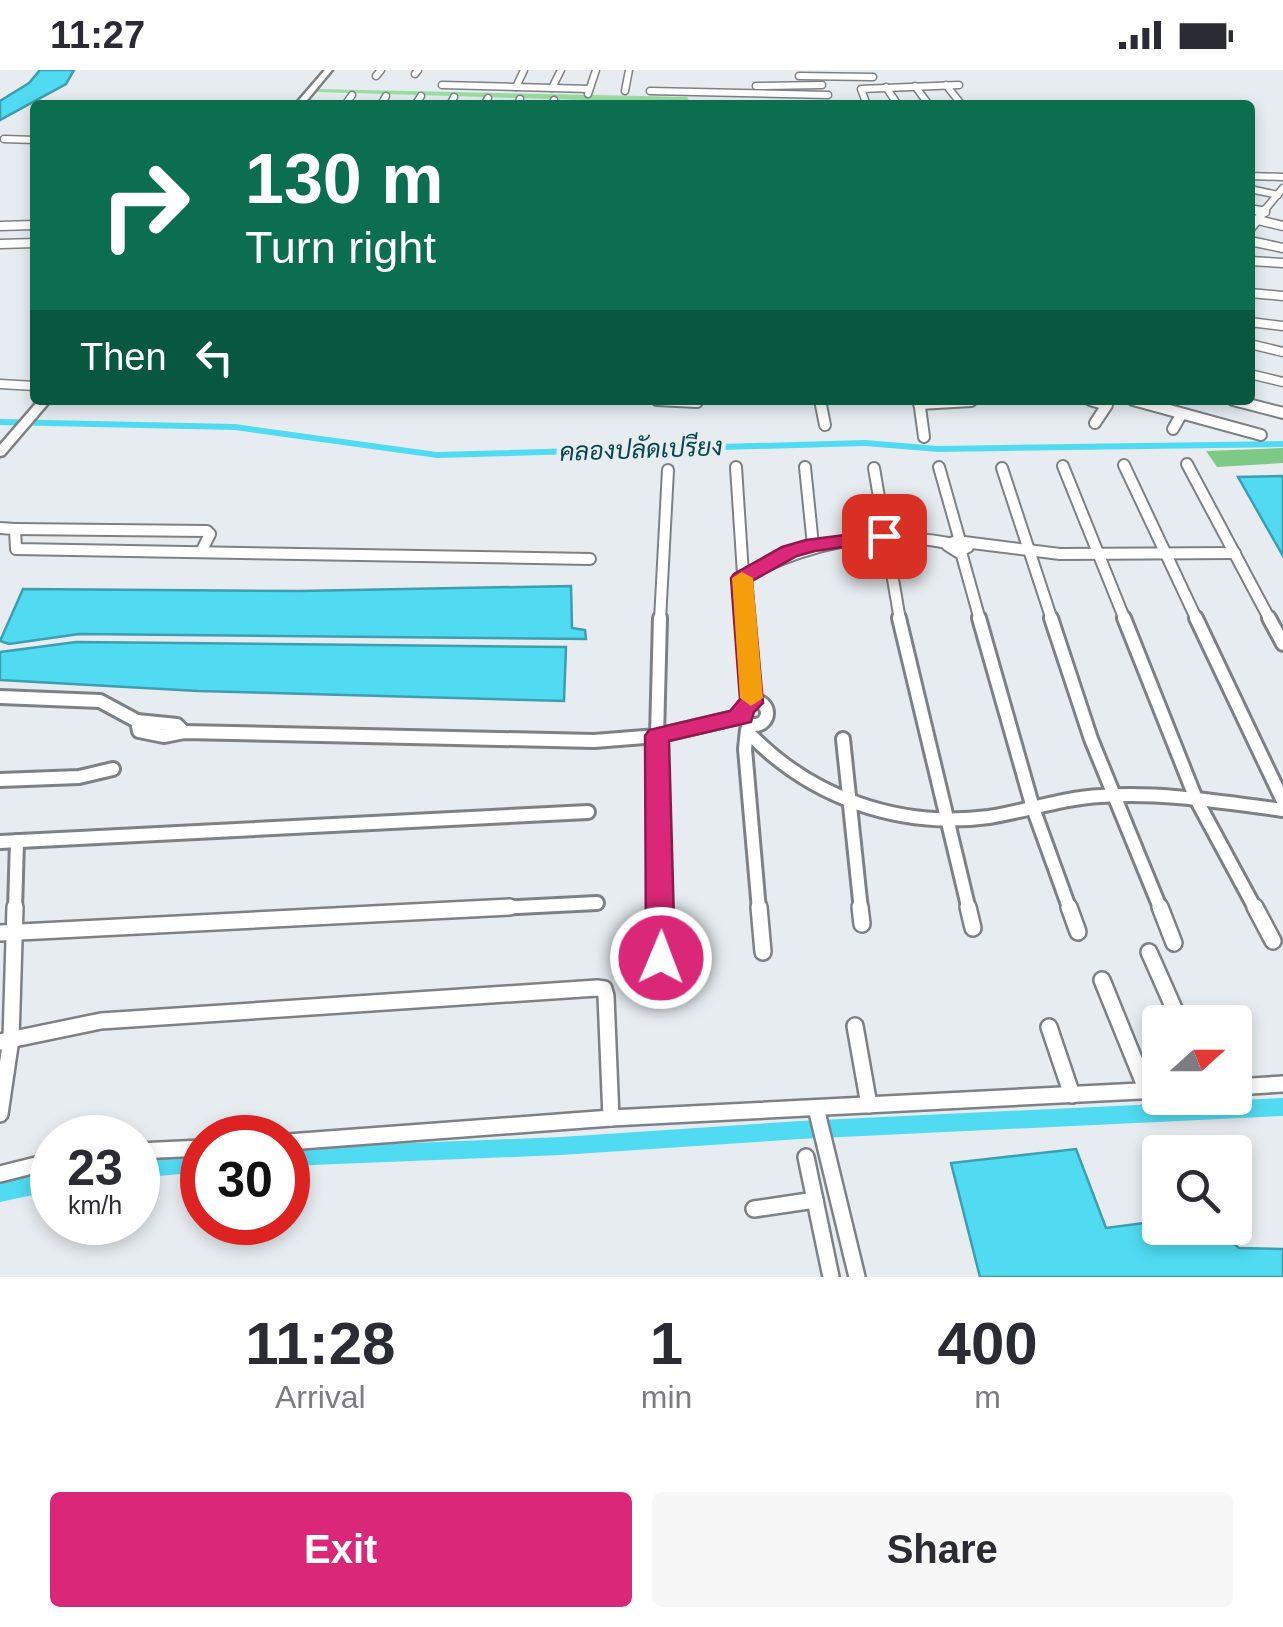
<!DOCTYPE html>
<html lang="en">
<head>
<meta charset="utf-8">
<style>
	:root { --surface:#fff; --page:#f7f7f7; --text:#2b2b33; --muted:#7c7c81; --accent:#db2777 }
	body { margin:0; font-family:Helvetica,Sarabun,sans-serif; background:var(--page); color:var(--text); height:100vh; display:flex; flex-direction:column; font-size:38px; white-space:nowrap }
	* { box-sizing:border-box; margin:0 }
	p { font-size:32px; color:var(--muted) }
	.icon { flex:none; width:55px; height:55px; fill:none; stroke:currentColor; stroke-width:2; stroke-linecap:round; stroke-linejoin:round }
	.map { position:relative; height:1207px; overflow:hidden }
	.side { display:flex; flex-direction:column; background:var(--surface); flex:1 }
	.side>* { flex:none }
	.hud { position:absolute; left:30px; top:30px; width:1225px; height:305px; border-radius:10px; box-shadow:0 5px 15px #0003; background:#0b6e4f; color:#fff; overflow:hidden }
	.needle { width:65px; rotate:69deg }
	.tools { position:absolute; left:1142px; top:935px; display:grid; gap:20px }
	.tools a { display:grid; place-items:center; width:110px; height:110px; border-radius:10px; background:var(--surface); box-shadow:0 5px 15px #0003; font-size:50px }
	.speed { position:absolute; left:30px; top:1045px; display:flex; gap:20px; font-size:50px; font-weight:700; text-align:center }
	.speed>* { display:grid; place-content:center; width:130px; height:130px; border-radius:50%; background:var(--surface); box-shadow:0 5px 15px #0003; line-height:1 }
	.speed small { font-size:25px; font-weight:400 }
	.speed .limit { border:15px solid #d22; background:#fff; color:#111 }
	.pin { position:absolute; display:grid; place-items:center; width:85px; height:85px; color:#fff; margin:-42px; border-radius:20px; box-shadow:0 5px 15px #0006 }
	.me { position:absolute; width:110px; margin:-55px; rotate:1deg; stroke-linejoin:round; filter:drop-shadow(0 0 8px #0008) }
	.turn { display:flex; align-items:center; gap:35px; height:210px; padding:0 50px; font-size:45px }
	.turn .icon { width:130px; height:130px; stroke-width:2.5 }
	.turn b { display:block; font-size:70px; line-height:85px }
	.then { display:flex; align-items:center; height:95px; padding:0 50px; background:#0003; gap:20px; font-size:38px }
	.eta { display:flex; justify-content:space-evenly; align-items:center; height:170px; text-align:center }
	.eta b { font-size:60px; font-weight:700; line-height:70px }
	.primary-button { display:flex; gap:20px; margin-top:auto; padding:20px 50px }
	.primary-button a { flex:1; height:115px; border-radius:10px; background:var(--accent); color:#fff; font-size:40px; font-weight:700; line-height:115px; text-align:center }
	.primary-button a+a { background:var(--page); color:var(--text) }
	.status { display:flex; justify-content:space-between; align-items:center; height:70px; padding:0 50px; background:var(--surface); direction:ltr }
	.status svg { height:28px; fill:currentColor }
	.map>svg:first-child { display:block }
	.green { fill:#9adea0 }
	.forest { fill:#7ec986 }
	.water { fill:#50dbf2; stroke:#3c9eaf; stroke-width:2.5 }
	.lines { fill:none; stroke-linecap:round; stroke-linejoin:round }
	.canal { fill:#50dbf2; fill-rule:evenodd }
	.minor-far4-casing { stroke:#7d8185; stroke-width:9 }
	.minor-far3-casing { stroke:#7d8185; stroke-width:11 }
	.minor-far2-casing { stroke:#7d8185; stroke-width:14 }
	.minor-far1-casing { stroke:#7d8185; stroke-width:18 }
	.minor-casing { stroke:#7d8185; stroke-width:20 }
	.secondary-casing { stroke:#7d8185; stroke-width:5 }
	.minor-far4 { stroke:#fff; stroke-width:6 }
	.minor-far3 { stroke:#fff; stroke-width:8 }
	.minor-far2 { stroke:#fff; stroke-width:10 }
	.minor-far1 { stroke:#fff; stroke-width:12 }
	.minor { stroke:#fff; stroke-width:15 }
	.secondary { fill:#fff; fill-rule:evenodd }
	.route { fill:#db2777; stroke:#8e194d; stroke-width:2.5 }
	.slow { fill:#f59e0b }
	.labels { text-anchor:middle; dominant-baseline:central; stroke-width:9; stroke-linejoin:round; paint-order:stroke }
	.far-water-label { font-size:25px; font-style:italic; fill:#05464f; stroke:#e7ecf0 }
</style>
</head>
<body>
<div class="status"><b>11:27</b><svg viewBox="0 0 49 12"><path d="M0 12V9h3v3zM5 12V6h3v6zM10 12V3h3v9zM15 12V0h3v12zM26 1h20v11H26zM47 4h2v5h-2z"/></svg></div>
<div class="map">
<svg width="1283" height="1207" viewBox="0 0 1283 1207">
	<rect width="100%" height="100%" fill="#e7ecf0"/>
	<!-- green -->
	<polygon class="green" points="317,19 687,27 691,33 316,22"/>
	<!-- forest -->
	<polygon class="forest" points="1283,378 1283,393 1217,397 1206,381"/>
	<!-- water -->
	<g class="water">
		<polygon points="40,0 74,0 66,14 0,50 0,31 29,13"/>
		<polygon points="1283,406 1283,486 1238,407"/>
		<polygon points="571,516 572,558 585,560 586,569 79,564 9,574 0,571 23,519 299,521"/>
		<polygon points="76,572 566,577 564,631 198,621 0,610 0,582"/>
		<polygon points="1076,1079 1106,1158 1160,1151 1160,1158 1214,1158 1239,1178 1283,1179 1283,1207 980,1207 951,1093"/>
	</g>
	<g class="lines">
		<!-- canal -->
		<g class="canal">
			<polygon points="0,349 235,354 437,382 865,370 938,376 1283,371 1283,377 938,382 865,376 437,388 235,360 0,355"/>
			<polygon points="1283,1028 1283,1046 800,1069 561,1085 288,1096 288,1078 561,1067 800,1051"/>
			<polygon points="202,1084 202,1102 138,1108 138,1090"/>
			<polygon points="52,1102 52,1121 0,1132 0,1112"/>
		</g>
		<defs>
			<g id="minor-far4">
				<polyline points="415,4 418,0"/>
				<polyline points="376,6 381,0"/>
				<polyline points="799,6 873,7"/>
				<polyline points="442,15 589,19"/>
				<polyline points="946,15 962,35"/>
				<polyline points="756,16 822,15"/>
				<polyline points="915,16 929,35"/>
				<polyline points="516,17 524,0"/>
				<polyline points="886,17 898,35"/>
				<polyline points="552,18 561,0"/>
				<polyline points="625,21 629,0"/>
				<polyline points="650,21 828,25"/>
				<polyline points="588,24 596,0"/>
				<polyline points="300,34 317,35"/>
				<polyline points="345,35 352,25"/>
				<polyline points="381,35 386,26"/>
				<polyline points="415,35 421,26"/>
				<polyline points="450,35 454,27"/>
				<polyline points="484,35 488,28"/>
				<polyline points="518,35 520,29"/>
				<polyline points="552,35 554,30"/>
				<polyline points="867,35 861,19 959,15"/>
				<polyline points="4,69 35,70"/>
				<polyline points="1250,106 1283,107"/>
				<polyline points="1250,119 1278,125"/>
				<polyline points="1250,139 1265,142"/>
				<polyline points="1263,142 1283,118"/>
			</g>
			<g id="minor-far3">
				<polyline points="1255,140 1265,142"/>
				<polyline points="1258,150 1283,156"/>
				<polyline points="0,156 35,155"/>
				<polyline points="1250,159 1265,140"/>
				<polyline points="1250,171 1283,178"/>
				<polyline points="0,174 35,173"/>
				<polyline points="1250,191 1283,193"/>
				<polyline points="1250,223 1283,226"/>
				<polyline points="1250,252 1283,256"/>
				<polyline points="1250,274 1283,282"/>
				<polyline points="1250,304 1283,312"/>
				<polyline points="0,314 35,316"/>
			</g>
			<g id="minor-far2">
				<polyline points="657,330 697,332"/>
				<polyline points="820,330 825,355"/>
				<polyline points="919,330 924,367"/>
				<polyline points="1090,330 1107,335 1095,353"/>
				<polyline points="1133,330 1261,365"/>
				<polyline points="1233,330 1283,343"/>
				<polyline points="919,334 971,331"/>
				<polyline points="1173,359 1181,345"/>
				<polyline points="1187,394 1270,550"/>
				<polyline points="1124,395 1197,550"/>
				<polyline points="1063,396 1125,550"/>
				<polyline points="736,397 746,550"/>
				<polyline points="805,397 813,475"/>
				<polyline points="939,397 960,471"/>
				<polyline points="874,398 900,550"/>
				<polyline points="1002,398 1052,550"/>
				<polyline points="0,458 15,459 16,479 590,489"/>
				<polyline points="15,459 207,461 210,464 202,480"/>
				<polyline points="968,477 958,482 947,475 956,471 1060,484 1235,483"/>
				<polyline points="961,482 980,550"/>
				<path d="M 741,508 C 809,472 872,459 948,473"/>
				<polyline points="660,550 668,400"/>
			</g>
			<g id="minor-far1">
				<polyline points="746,548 752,633"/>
				<polyline points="899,548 969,840"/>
				<polyline points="979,548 1033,738 1070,840"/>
				<polyline points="1051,548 1091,669 1161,840"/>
				<polyline points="1124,548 1196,729 1256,840"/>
				<polyline points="1196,548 1283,731"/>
				<polyline points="1269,548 1283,574"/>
				<polyline points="0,627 100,631 137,651 139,661 164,666 184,662 594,671 657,666 742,646"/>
				<circle cx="755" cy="643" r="12"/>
				<polyline points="137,651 177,655 184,662"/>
				<polyline points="747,660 745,679 759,840"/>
				<path d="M 747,661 C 809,727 898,759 989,747 C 1027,741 1062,728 1101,726 C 1163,722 1222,732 1283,740"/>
				<polyline points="843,669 861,840"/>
				<polyline points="0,710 79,707 113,699"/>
				<polyline points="0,772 588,742"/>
				<polyline points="15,840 17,771"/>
				<polyline points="460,840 597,833"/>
				<polyline points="660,840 657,666 660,548"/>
			</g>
			<g id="minor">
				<polyline points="660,837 661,888"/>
				<polyline points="759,837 763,882"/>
				<polyline points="860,837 862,854"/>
				<polyline points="968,837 973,858"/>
				<polyline points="1069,837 1078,862"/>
				<polyline points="1160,837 1174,873"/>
				<polyline points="1255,837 1273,871"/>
				<polyline points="0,863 510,837"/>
				<polyline points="1149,882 1180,952"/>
				<polyline points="1102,910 1147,1021"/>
				<polyline points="855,956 869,1035"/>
				<polyline points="1049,957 1072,1025"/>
				<polyline points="0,972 101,951 597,918 604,919 606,926 611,1048"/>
				<polyline points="1235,1017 1283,1014"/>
				<polyline points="816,1038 857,1207"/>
				<polyline points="0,1044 11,969 15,837"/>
				<polyline points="288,1072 611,1048 1160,1020"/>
				<polyline points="138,1081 202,1078"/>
				<polyline points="806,1087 831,1207"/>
				<polyline points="0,1104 52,1091"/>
				<polyline points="754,1139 815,1130"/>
			</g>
			<g id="secondary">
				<polygon points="325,0 332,0 303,35 295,35"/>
				<polygon points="39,330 51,330 4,385 0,386 0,375"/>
			</g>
		</defs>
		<!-- minor-far4 casing -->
		<use href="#minor-far4" class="minor-far4-casing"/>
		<!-- minor-far3 casing -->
		<use href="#minor-far3" class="minor-far3-casing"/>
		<!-- minor-far2 casing -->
		<use href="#minor-far2" class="minor-far2-casing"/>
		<!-- minor-far1 casing -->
		<use href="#minor-far1" class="minor-far1-casing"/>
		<!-- minor casing -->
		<use href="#minor" class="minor-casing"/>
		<!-- secondary casing -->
		<use href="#secondary" class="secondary-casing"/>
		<!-- minor-far4 -->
		<use href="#minor-far4" class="minor-far4"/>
		<!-- minor-far3 -->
		<use href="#minor-far3" class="minor-far3"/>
		<!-- minor-far2 -->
		<use href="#minor-far2" class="minor-far2"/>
		<!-- minor-far1 -->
		<use href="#minor-far1" class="minor-far1"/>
		<!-- minor -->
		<use href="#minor" class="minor"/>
		<!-- secondary -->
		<use href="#secondary" class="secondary"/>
	</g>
	<!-- route -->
	<polygon class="route" points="884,460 892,462 892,470 815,481 797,486 752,511 763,633 754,642 751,652 669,671 675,888 671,897 661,900 651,897 646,888 645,666 649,660 730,641 740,629 731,508 734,504 782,477 806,470"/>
	<!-- slow -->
	<polygon class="slow" points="742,502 753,508 763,628 751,636 740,628 732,508"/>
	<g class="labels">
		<!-- far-water labels -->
		<g class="far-water-label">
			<text transform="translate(641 379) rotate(-2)">คลองปลัดเปรียง</text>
		</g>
	</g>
</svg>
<div class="tools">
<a><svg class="needle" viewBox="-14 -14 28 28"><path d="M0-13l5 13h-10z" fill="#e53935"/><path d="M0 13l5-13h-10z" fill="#7c7c81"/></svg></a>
<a><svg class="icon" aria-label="search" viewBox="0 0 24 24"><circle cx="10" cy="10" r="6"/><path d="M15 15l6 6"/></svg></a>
</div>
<div class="speed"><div>23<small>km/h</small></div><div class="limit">30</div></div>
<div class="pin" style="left:884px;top:466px;background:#d93025"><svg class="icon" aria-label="arrive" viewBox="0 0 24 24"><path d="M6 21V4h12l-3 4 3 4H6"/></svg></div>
<svg class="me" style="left:661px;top:888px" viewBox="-20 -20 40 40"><circle r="17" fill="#db2777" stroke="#fff" stroke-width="3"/><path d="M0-11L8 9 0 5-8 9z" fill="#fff"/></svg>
<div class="hud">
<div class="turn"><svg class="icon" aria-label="right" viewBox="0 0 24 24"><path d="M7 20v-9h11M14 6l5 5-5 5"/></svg><div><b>130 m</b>Turn right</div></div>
<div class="then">Then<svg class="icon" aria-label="left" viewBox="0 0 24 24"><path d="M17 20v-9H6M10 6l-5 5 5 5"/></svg></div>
</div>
</div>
<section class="side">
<div class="eta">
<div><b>11:28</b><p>Arrival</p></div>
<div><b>1</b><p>min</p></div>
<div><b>400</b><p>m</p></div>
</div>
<div class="primary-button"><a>Exit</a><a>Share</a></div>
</section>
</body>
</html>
